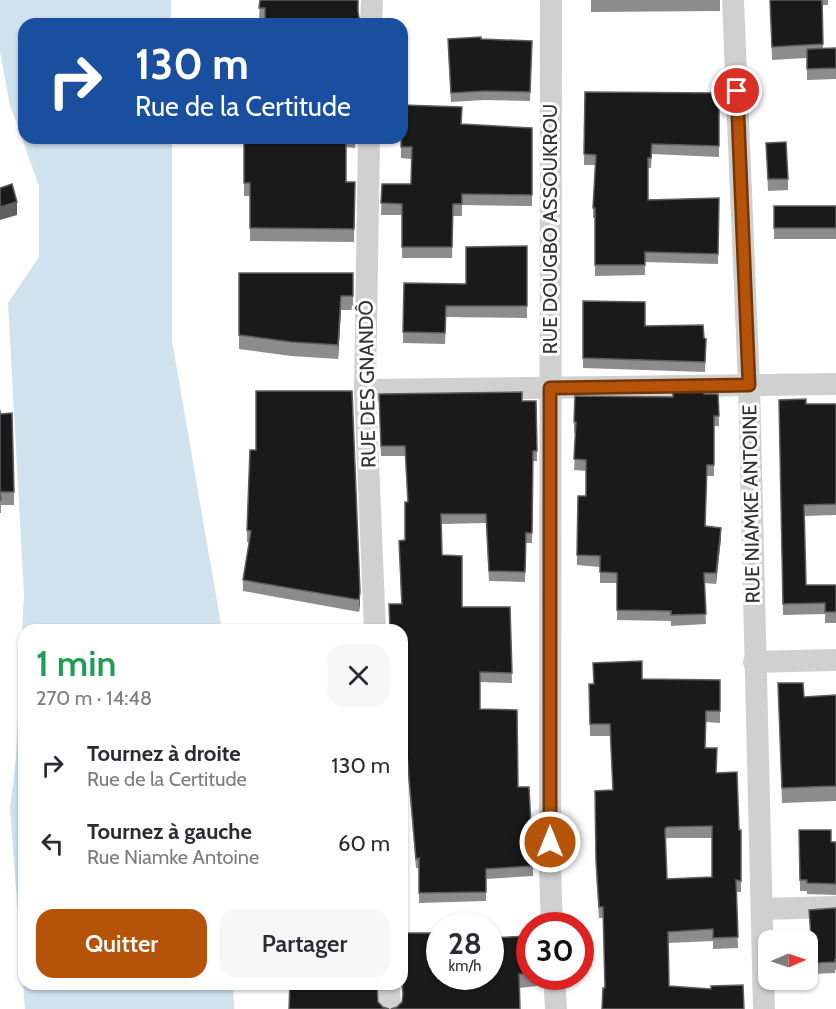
<!DOCTYPE html>
<html lang="fr">
<head>
<meta charset="utf-8">
<style>
	:root { --surface:#fff; --page:#f7f7f7; --text:#2b2b33; --muted:#7c7c81; --accent:#b45309 }
	body { margin:0; font-family:Cabin,sans-serif; background:var(--page); color:var(--text); height:100vh; display:flex; flex-direction:column; font-size:22px; white-space:nowrap }
	* { box-sizing:border-box; margin:0 }
	p { font-size:20px; color:var(--muted) }
	.icon { flex:none; width:33px; height:33px; fill:none; stroke:currentColor; stroke-width:2; stroke-linecap:round; stroke-linejoin:round }
	.map { position:relative; flex:1; overflow:hidden }
	.details { position:absolute; left:18px; top:624px; width:390px; height:366px; display:flex; flex-direction:column; background:var(--surface); border-radius:18px; box-shadow:0 2px 4px #0004 }
	.details>* { flex:none }
	.banner { position:absolute; left:18px; top:18px; width:390px; height:126px; border-radius:18px; box-shadow:0 2px 4px #0004; background:#1a4fa0; color:#fff; overflow:hidden }
	.needle { width:39px; rotate:88deg }
	.fabs { position:absolute; left:758px; top:930px; display:grid; gap:12px }
	.fabs a { display:grid; place-items:center; width:60px; height:60px; border-radius:12px; background:var(--surface); box-shadow:0 2px 4px #0004; font-size:30px }
	.speed { position:absolute; left:426px; top:912px; display:flex; gap:12px; font-size:30px; font-weight:700; text-align:center }
	.speed>* { display:grid; place-content:center; width:78px; height:78px; border-radius:50%; background:var(--surface); box-shadow:0 2px 4px #0004; line-height:1 }
	.speed small { font-size:15px; font-weight:400 }
	.speed .limit { border:9px solid #d22; background:#fff; color:#111 }
	.pin { position:absolute; display:grid; place-items:center; width:51px; height:51px; color:#fff; margin:-26px; border:3px solid #fff; border-radius:50%; box-shadow:0 2px 6px #0007 }
	.me { position:absolute; width:66px; margin:-33px; rotate:0deg; stroke-linejoin:round; filter:drop-shadow(0 0 4px #0008) }
	.turn { display:flex; align-items:center; gap:21px; height:126px; padding:0 18px; font-size:27px }
	.turn .icon { width:78px; height:78px; stroke-width:2.5 }
	.turn b { display:block; font-size:42px; line-height:51px }
	.round { display:grid; place-items:center; flex:none; width:63px; height:63px; border-radius:18px; background:var(--page) }
	.headline { display:flex; align-items:center; justify-content:space-between; height:102px; padding:0 18px }
	h1 { font-size:36px; font-weight:600; line-height:45px; color:#1e9e55 }
	.action { display:flex; gap:12px; margin-top:auto; padding:12px 18px }
	.action a { flex:1; height:69px; border-radius:18px; background:var(--accent); color:#fff; font-size:24px; font-weight:600; line-height:69px; text-align:center }
	.action a+a { background:var(--page); color:var(--text) }
	ul { padding:0; list-style:none }
	li { display:flex; align-items:center; gap:18px; height:78px; padding:0 18px }
	li div { flex:1 }
	li b { display:block; font-size:22px }
	li em { font-style:normal }
	.map>svg:first-child { display:block }
	.water { fill:#cfe2ee }
	.lines { fill:none; stroke-linecap:round; stroke-linejoin:round }
	.minor { stroke:#d0d0d0; stroke-width:22 }
	.wall { fill:#8c8c8c; fill-rule:evenodd }
	.shaded-wall { fill:#5f5f5f }
	.building { fill:#1a1a1a; stroke:#5f5f5f; stroke-width:1.5; fill-rule:evenodd }
	.route-casing { stroke:#753606; stroke-width:15 }
	.route { stroke:#b45309; stroke-width:10 }
	.labels { text-anchor:middle; dominant-baseline:central; stroke-width:6; stroke-linejoin:round; paint-order:stroke }
	.street-label { font-size:20px; fill:#333; stroke:#fff }
</style>
</head>
<body>
<div class="map">
<svg width="836" height="1009" viewBox="0 0 836 1009">
	<rect width="100%" height="100%" fill="#fff"/>
	<!-- water -->
	<polygon class="water" points="0,0 171,0 171,24 24,24 24,138 172,138 172,341 222,630 24,630 24,984 233,984 234,1009 25,1009 10,808 16,758 24,594 8,303 39,257 39,186 10,105 0,52"/>
	<g class="lines">
		<!-- minor -->
		<g class="minor">
			<polyline points="551,0 550,866 552,926"/>
			<polyline points="733,0 749,385 764,1009"/>
			<polyline points="371,24 372,0"/>
			<polyline points="369,138 365,390 375,630"/>
			<polyline points="365,390 836,384"/>
			<polyline points="754,662 836,660"/>
			<polyline points="762,909 836,907"/>
			<polyline points="554,976 556,1009"/>
			<polyline points="389,984 390,1009"/>
		</g>
	</g>
	<!-- wall -->
	<g class="wall">
		<polygon points="260,0 358,0 265,20 259,20"/>
		<polygon points="591,0 720,0 720,11 591,12"/>
		<polygon points="770,0 828,0 828,5 823,5 823,48 836,48 836,79 807,80 807,58 772,60"/>
		<polygon points="481,39 532,41 530,101 484,100 451,102 448,48"/>
		<polygon points="585,92 719,93 719,157 652,154 651,168 648,168 648,200 719,198 718,264 645,262 645,275 595,276 595,218 593,218 593,208 595,165 584,165"/>
		<polygon points="461,124 532,128 532,206 462,205 462,216 453,216 452,258 402,258 402,215 381,215 382,184 411,184 411,159 401,158 401,138"/>
		<polygon points="246,138 356,138 355,148 346,147 346,182 355,182 354,242 250,241 250,196 244,196 244,139 246,139"/>
		<polygon points="766,143 788,179 788,190 768,191"/>
		<rect x="774" y="206" width="62" height="33"/>
		<polygon points="527,246 527,318 446,317 445,344 403,343 404,283 466,284"/>
		<polygon points="239,273 353,273 353,310 341,310 338,359 291,356 239,349"/>
		<polygon points="583,301 645,326 704,338 706,349 705,372 583,368"/>
		<polygon points="704,394 718,394 719,426 714,426 714,476 707,476 705,527 721,538 716,584 704,583 706,624 671,626 671,621 617,620 617,583 600,583 600,567 577,565 577,555 586,496 586,471 574,470 576,433 574,433 574,422 673,397"/>
		<polygon points="779,400 806,404 836,404 836,515 804,516 806,585 836,585 836,623 825,623 825,614 783,615"/>
		<polygon points="536,401 537,461 533,461 532,543 526,543 525,582 489,581 486,523 441,524 442,555 462,607 510,607 512,683 480,682 480,709 518,787 533,866 533,876 486,879 486,901 419,903 419,868 416,868 406,752 402,752 402,630 399,541 405,540 408,502 405,456 381,456 379,403"/>
		<polygon points="0,410 14,492 14,505 1,505 1,513 0,513"/>
		<polygon points="250,450 360,603 359,612 243,591 243,580 249,542 247,542 247,530"/>
		<path d="M 642,679 L 720,680 L 720,723 L 706,722 L 705,748 L 716,773 L 739,830 L 741,830 L 741,892 L 736,892 L 738,948 L 713,949 L 713,941 L 668,943 L 669,986 L 744,1009 L 605,988 L 603,918 L 599,918 L 596,872 L 595,791 L 613,790 L 610,736 L 590,736 L 589,684 ZM 667,838 L 712,838 L 712,877 L 667,879 L 665,840 Z"/>
		<polygon points="778,683 804,697 836,695 836,801 782,803"/>
		<polygon points="799,830 831,842 836,842 836,895 807,894 807,891 800,891"/>
		<polygon points="836,908 836,970 835,970 835,973 813,974 809,910"/>
		<polygon points="402,933 440,976 530,936 530,976 537,976 537,986 519,988 397,1007 402,1002 403,999 401,984"/>
	</g>
	<!-- shaded-wall -->
	<g class="shaded-wall">
		<polygon points="17,202 17,215 0,220 0,207"/>
		<polygon points="341,296 341,310 338,359 338,345"/>
		<polygon points="721,528 721,538 716,584 716,573"/>
		<polygon points="360,592 360,603 359,612 359,600"/>
	</g>
	<!-- building -->
	<g class="building">
		<polygon points="260,0 358,0 358,11 359,18 364,23 364,24 265,24 265,8 259,8"/>
		<polygon points="770,0 822,0 823,44 772,47"/>
		<polygon points="481,37 481,39 532,41 530,92 484,91 451,93 448,39"/>
		<polygon points="836,48 836,68 807,69 807,49"/>
		<polygon points="585,92 719,93 719,146 652,144 651,158 648,158 648,200 719,198 718,254 645,252 645,265 595,265 595,208 593,208 596,155 584,154"/>
		<polygon points="402,105 462,107 461,124 532,128 532,195 462,194 462,204 453,204 452,247 402,247 402,204 381,203 382,184 411,184 412,147 401,147"/>
		<polygon points="246,138 346,138 346,182 355,182 354,229 250,228 250,183 244,183 244,139 246,139"/>
		<polygon points="786,142 788,179 768,179 766,143"/>
		<polygon points="12,184 17,202 0,207 0,188"/>
		<rect x="774" y="206" width="62" height="22"/>
		<polygon points="527,246 527,306 446,306 445,333 403,332 404,283 466,284 466,247"/>
		<polygon points="239,273 353,273 353,296 341,296 338,345 291,342 239,335"/>
		<polygon points="583,301 645,302 645,326 703,325 704,338 706,339 705,362 583,358"/>
		<polygon points="673,389 704,389 704,394 718,394 719,416 714,416 714,465 707,465 705,526 721,528 716,573 704,573 706,614 671,615 671,611 617,610 617,573 600,572 600,556 577,555 578,496 586,496 586,460 574,459 576,422 574,422 575,396 673,397"/>
		<polygon points="256,391 352,391 360,592 359,600 243,580 251,531 247,530 250,450 256,450"/>
		<polygon points="522,392 522,401 536,401 537,451 533,451 532,533 526,533 525,572 489,571 486,514 441,514 442,555 462,556 462,607 510,607 512,673 480,672 480,709 517,710 518,787 529,787 533,866 486,869 486,892 419,893 419,858 416,859 406,742 402,742 402,630 390,630 389,604 402,604 399,541 405,540 405,502 408,502 405,446 381,446 379,394"/>
		<polygon points="806,399 806,404 836,404 836,504 804,505 806,585 836,585 836,612 825,612 825,603 783,604 779,400"/>
		<polygon points="0,410 0,414 12,413 14,492 0,492 1,500 0,500"/>
		<path d="M 642,661 L 642,679 L 720,680 L 720,711 L 706,711 L 705,748 L 717,748 L 716,773 L 737,772 L 739,830 L 741,830 L 741,881 L 736,880 L 738,937 L 713,938 L 713,929 L 668,932 L 669,986 L 711,989 L 711,986 L 743,985 L 744,1009 L 602,1009 L 603,988 L 605,988 L 603,907 L 599,907 L 596,860 L 595,791 L 613,790 L 610,724 L 590,724 L 589,684 L 594,684 L 593,663 ZM 712,826 L 712,877 L 667,879 L 665,829 L 667,827 Z"/>
		<polygon points="778,683 803,683 804,697 836,695 836,786 782,788"/>
		<polygon points="799,830 831,830 831,842 836,842 836,884 807,883 807,880 800,880"/>
		<polygon points="836,908 836,959 835,959 835,962 813,963 809,910"/>
		<polygon points="402,933 440,933 440,976 490,976 490,938 530,936 530,974 519,974 520,1009 391,1009 397,1007 402,1002 403,995 402,979"/>
		<polygon points="290,984 377,984 378,1002 383,1007 389,1009 289,1009"/>
	</g>
	<g class="lines">
		<defs>
			<polyline id="route" points="550,842 550,388 749,385 737,91"/>
		</defs>
		<!-- route casing -->
		<use href="#route" class="route-casing"/>
		<!-- route -->
		<use href="#route" class="route"/>
	</g>
	<g class="labels">
		<!-- street labels -->
		<g class="street-label">
			<text transform="translate(550 229) rotate(-90)">RUE DOUGBO ASSOUKROU</text>
			<text transform="translate(367 384) rotate(-91)">RUE DES GNANDÔ</text>
			<text transform="translate(751 504) rotate(-91)">RUE NIAMKE ANTOINE</text>
		</g>
	</g>
</svg>
<div class="fabs">
<a><svg class="needle" viewBox="-14 -14 28 28"><path d="M0-13l5 13h-10z" fill="#e53935"/><path d="M0 13l5-13h-10z" fill="#7c7c81"/></svg></a>
</div>
<div class="speed"><div>28<small>km/h</small></div><div class="limit">30</div></div>
<div class="pin" style="left:737px;top:91px;background:#d93025"><svg class="icon" aria-label="arrive" viewBox="0 0 24 24"><path d="M6 21V4h12l-3 4 3 4H6"/></svg></div>
<svg class="me" style="left:550px;top:842px" viewBox="-20 -20 40 40"><circle r="17" fill="#b45309" stroke="#fff" stroke-width="3"/><path d="M0-11L8 9 0 5-8 9z" fill="#fff"/></svg>
<div class="banner">
<div class="turn"><svg class="icon" aria-label="right" viewBox="0 0 24 24"><path d="M7 20v-9h11M14 6l5 5-5 5"/></svg><div><b>130 m</b>Rue de la Certitude</div></div>
</div>
<section class="details">
<div class="headline"><div><h1>1 min</h1><p>270 m · 14:48</p></div><a class="round"><svg class="icon" aria-label="close" viewBox="0 0 24 24"><path d="M6 6l12 12M18 6L6 18"/></svg></a></div>
<ul>
<li><svg class="icon" aria-label="right" viewBox="0 0 24 24"><path d="M7 20v-9h11M14 6l5 5-5 5"/></svg><div><b>Tournez à droite</b><p>Rue de la Certitude</p></div><em>130 m</em></li>
<li><svg class="icon" aria-label="left" viewBox="0 0 24 24"><path d="M17 20v-9H6M10 6l-5 5 5 5"/></svg><div><b>Tournez à gauche</b><p>Rue Niamke Antoine</p></div><em>60 m</em></li>
</ul>
<div class="action"><a>Quitter</a><a>Partager</a></div>
</section>
</div>
</body>
</html>
